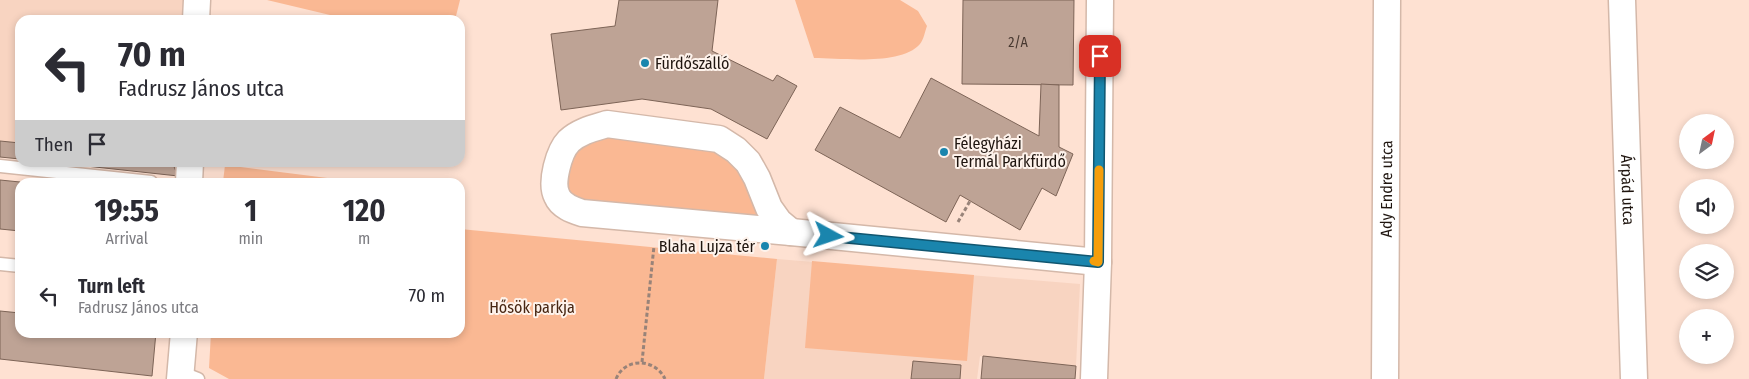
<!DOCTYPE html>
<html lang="en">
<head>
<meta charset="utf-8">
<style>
	:root { --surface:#fff; --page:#f2f2f3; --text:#2b2b33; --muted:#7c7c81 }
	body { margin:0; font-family:"Fira Sans Condensed",sans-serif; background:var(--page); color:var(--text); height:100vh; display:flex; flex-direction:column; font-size:19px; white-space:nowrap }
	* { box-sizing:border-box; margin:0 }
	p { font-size:16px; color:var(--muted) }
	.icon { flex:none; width:28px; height:28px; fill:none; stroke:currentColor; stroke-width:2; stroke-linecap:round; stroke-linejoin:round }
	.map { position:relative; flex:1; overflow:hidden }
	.panel { position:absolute; left:15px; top:178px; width:450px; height:160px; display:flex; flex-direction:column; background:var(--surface); border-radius:15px; box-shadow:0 2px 8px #0003 }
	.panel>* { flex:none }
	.banner { position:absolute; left:15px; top:15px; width:450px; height:152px; border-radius:15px; box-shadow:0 2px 8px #0003; background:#fff; color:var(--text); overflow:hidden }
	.needle { width:32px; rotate:33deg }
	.fabs { position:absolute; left:1679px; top:114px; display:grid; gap:10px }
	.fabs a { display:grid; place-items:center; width:55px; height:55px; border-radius:50%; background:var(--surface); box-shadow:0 2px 8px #0003; font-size:25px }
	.pin { position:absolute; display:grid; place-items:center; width:42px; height:42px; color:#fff; margin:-21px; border-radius:10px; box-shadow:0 2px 8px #0006 }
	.me { position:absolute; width:55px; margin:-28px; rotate:95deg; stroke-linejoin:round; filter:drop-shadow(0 0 4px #0008) }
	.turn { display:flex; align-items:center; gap:18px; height:105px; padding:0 20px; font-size:22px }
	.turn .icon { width:65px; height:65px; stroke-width:2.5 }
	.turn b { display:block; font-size:35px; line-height:42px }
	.then { display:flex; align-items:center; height:48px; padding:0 20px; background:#0003; gap:10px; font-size:19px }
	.eta { display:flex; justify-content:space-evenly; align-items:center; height:85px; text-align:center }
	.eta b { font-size:30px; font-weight:700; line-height:35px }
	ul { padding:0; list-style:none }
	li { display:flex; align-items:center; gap:15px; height:65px; padding:0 20px }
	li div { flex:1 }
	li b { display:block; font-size:19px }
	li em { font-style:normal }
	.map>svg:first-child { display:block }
	.built { fill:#f8d4c1 }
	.green { fill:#fab893 }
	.building { fill:#bea395; stroke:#7d6457 }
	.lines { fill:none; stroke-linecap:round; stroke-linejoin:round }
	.lane-casing { stroke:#d4b8a9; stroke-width:15 }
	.street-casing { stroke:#d4b8a9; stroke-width:29 }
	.path { stroke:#988379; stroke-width:3; stroke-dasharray:4 2.5; stroke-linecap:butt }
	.lane { stroke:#fff; stroke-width:12 }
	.street { stroke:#fff; stroke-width:26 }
	.route-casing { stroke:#115670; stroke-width:12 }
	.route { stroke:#1a85ad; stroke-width:9 }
	.slow { stroke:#f59e0b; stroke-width:9 }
	.poi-dot { fill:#1a85ad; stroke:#fef3ec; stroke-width:2 }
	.labels { text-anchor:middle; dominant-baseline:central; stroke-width:4; stroke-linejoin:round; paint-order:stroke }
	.number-label { font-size:14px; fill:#473830 }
	.poi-label { font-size:16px; fill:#1f150f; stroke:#fef3ec; text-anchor:start }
	.street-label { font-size:16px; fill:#1f150f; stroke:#fef3ec }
	.park-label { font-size:16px; fill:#472511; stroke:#fef3ec }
</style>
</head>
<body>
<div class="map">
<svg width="1749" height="379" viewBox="0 0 1749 379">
	<rect width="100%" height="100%" fill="#fee1d2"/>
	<!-- built -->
	<g class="built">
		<polygon points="0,0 197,0 196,20 20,20 20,143 0,141"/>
		<polygon points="777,259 1080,284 1076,366 980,356 977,379 764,379"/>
	</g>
	<!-- green -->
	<g class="green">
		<polygon points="267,0 460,0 455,20 351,20"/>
		<path d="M 795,0 L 900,0 L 918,11 L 927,26 C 925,31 924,39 920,44 C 901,66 841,58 814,58 Z"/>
		<polygon points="583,131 719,140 780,223 567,208 558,161"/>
		<polygon points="225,165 359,182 223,182"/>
		<polygon points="460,229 777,259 764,379 229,379 209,368 211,333 460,332"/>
		<polygon points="812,261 974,275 967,361 805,348"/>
	</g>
	<!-- building -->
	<g class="building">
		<polygon points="619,0 718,0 712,51 773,81 777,75 797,86 767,139 711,109 642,99 561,110 551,34 615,26"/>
		<polygon points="963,0 1074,0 1073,85 962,84"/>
		<polygon points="931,78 1039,136 1041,84 1059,85 1059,147 1073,154 1056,196 1042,188 1020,230 960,195 946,222 815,150 840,107 900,138"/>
		<polygon points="0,141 20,143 20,159 0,157"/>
		<polygon points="49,162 172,162 178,176"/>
		<polygon points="0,180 20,182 20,231 0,229"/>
		<polygon points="0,311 20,313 20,332 156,332 152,376 0,359"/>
		<polygon points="983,356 1076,366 1075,379 981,379"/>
		<polygon points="913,361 961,365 960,379 911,379"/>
	</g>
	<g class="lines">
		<defs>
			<g id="lane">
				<polyline points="0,166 151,182"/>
				<polyline points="0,264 20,266"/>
				<polyline points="180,372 198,379"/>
			</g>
			<g id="street">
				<path id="s1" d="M 1622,0 L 1634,379"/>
				<polyline points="196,20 197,0"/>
				<path d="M 607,124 L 719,139 L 736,150 L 748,162 L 757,178 L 769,208 L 779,222 L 791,232 L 582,213 C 573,210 561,206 557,196 C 550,183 559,151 569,141 C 580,131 594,128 607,124 Z"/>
				<polyline points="189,182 190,162"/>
				<polyline points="791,232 1098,262"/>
				<polyline points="180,379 184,332"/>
				<polyline points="1094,379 1098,262 1100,0"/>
				<path id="s2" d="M 1385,379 L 1387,0"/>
			</g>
		</defs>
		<!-- lane casing -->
		<use href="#lane" class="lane-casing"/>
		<!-- street casing -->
		<use href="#street" class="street-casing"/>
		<!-- path -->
		<g class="path">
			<polyline points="958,222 970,201"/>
			<polyline points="642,362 654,246"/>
			<path d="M 616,379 C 625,357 655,358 665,379"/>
		</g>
		<!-- lane -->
		<use href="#lane" class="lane"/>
		<!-- street -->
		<use href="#street" class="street"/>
	</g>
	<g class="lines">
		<defs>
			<polyline id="route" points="829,236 1098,262 1100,56"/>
		</defs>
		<!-- route casing -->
		<use href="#route" class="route-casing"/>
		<!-- route -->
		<use href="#route" class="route"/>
		<!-- slow -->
		<polyline class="slow" points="1094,261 1098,262 1099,170"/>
	</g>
	<!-- markers -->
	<g class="poi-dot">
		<circle cx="645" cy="63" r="5"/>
		<circle cx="944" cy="152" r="5"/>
		<circle cx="765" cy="246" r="5"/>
	</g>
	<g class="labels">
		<!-- number labels -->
		<g class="number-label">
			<text x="1018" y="42">2/A</text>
		</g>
		<!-- poi labels -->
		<g class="poi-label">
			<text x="655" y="63">Fürdőszálló</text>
			<text x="954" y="143">Félegyházi<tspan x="954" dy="18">Termál Parkfürdő</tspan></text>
			<text x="755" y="246" text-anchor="end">Blaha Lujza tér</text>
		</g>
		<!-- street labels -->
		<g class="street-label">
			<text stroke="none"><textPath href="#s2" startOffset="190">Ady Endre utca</textPath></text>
			<text stroke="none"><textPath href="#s1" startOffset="190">Árpád utca</textPath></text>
		</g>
		<!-- park labels -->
		<g class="park-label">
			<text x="532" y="307">Hősök parkja</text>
		</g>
	</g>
</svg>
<div class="fabs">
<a><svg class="needle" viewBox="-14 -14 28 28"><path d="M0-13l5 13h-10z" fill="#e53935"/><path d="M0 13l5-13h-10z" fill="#7c7c81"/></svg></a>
<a><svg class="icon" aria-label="sound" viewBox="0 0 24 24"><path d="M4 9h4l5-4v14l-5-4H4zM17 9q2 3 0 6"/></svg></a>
<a><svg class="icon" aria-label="layers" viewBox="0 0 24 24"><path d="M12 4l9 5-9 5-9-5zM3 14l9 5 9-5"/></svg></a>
<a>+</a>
</div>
<div class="pin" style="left:1100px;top:56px;background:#d93025"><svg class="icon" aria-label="arrive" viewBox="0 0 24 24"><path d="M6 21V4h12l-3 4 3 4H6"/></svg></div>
<svg class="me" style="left:829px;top:236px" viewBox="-20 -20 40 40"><path d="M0-17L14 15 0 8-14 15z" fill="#1a85ad" stroke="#fff" stroke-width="4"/></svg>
<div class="banner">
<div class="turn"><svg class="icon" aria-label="left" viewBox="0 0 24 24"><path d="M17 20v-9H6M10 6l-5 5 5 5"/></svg><div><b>70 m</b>Fadrusz János utca</div></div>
<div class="then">Then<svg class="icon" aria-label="arrive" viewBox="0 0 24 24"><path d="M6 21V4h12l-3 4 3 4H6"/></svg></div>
</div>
<section class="panel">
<div class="eta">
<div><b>19:55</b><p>Arrival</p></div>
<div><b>1</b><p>min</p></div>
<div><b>120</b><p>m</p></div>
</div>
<ul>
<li><svg class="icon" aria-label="left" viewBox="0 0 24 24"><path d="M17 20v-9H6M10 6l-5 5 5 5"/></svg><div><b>Turn left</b><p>Fadrusz János utca</p></div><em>70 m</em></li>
</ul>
</section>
</div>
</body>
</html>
